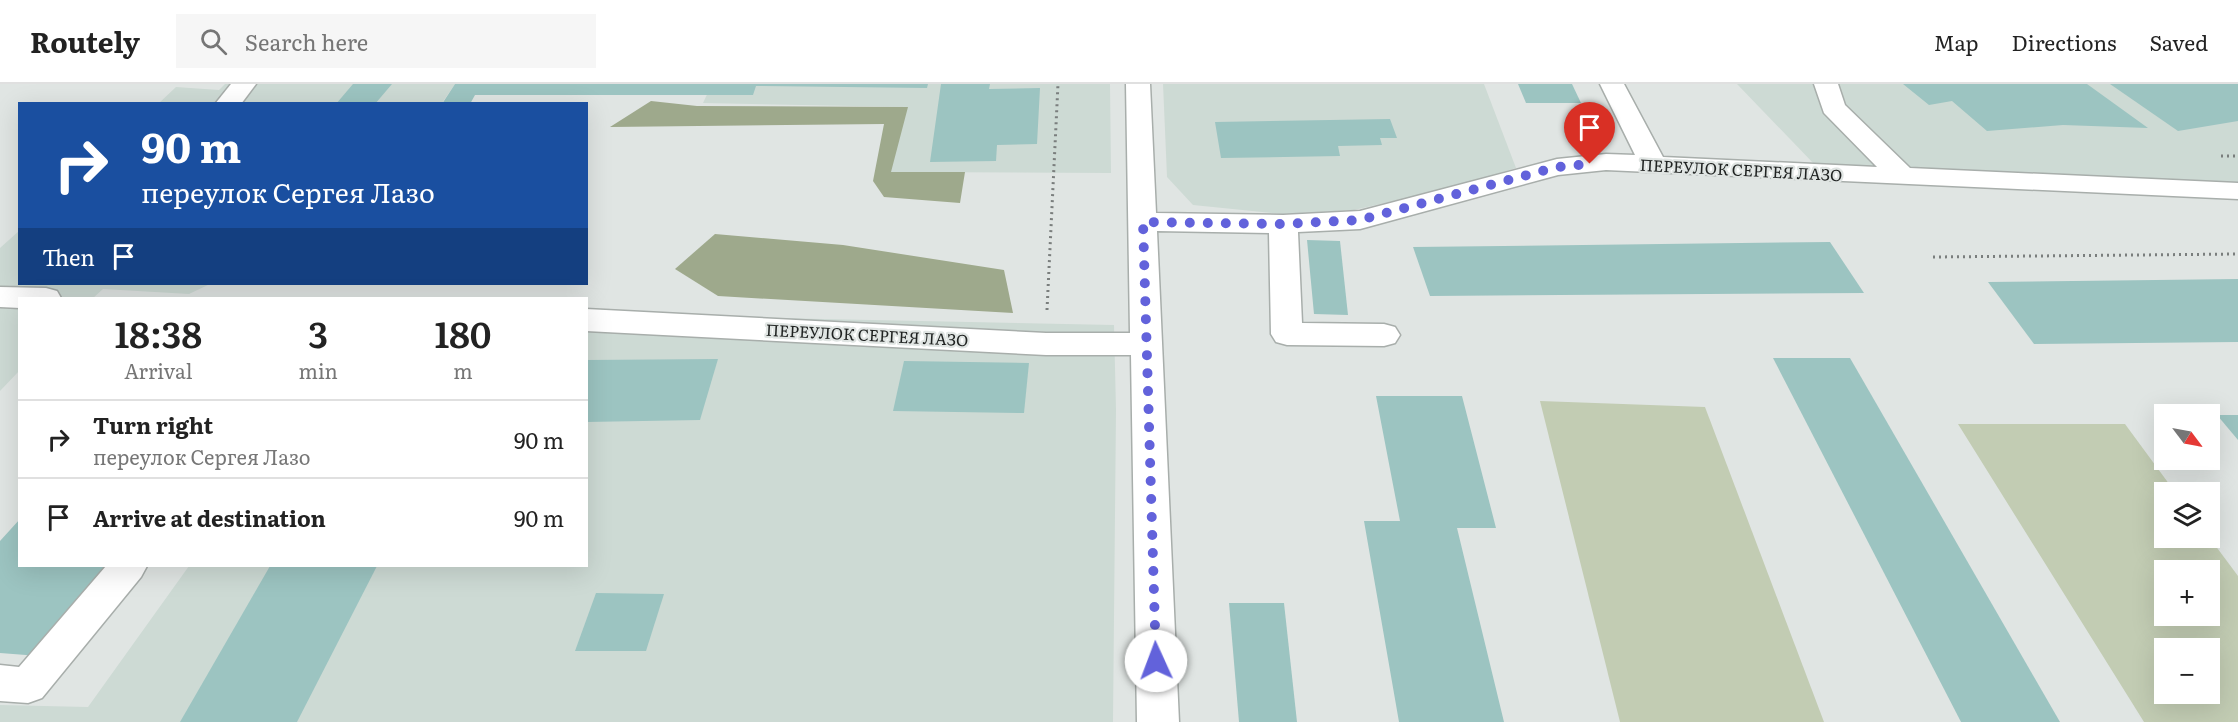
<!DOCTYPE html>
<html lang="en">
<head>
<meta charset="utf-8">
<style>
	:root { --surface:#fff; --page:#f6f6f6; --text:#222; --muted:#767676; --line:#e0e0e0 }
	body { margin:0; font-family:Literata,serif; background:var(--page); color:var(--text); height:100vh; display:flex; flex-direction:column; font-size:22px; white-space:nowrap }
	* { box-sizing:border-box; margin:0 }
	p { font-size:20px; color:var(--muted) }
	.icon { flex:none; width:33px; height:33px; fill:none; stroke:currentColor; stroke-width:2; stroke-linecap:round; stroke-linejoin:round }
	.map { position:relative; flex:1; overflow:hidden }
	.side { position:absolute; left:18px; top:213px; width:570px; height:270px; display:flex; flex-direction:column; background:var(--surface); border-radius:0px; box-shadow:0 6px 24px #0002 }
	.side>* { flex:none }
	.top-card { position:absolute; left:18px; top:18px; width:570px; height:183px; border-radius:0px; box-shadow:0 6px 24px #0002; background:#1a4fa0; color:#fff; overflow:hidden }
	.needle { width:39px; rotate:122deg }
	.controls { position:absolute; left:2154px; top:320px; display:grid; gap:12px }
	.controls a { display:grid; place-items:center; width:66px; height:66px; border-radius:0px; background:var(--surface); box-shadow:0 6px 24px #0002; font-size:30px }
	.pin { position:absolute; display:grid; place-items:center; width:51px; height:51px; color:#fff; margin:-62px -26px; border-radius:50% 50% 50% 0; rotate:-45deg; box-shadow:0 0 6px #0007 }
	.pin .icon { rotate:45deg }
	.me { position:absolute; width:66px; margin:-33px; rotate:358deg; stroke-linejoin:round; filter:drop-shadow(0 0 4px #0008) }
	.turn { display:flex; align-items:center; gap:21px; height:126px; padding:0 24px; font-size:27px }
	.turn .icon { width:78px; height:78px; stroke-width:2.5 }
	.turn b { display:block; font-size:42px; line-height:51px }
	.then { display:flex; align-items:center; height:57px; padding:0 24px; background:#0003; gap:12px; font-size:22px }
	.eta { display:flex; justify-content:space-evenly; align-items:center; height:102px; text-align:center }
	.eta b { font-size:36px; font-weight:600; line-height:42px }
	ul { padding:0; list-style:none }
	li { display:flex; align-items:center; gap:18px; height:78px; padding:0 24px; border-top:2px solid var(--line) }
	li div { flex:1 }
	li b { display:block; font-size:22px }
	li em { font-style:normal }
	header { display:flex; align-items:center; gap:36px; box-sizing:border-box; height:84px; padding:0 30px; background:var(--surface); border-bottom:2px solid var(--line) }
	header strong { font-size:28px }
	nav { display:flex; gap:33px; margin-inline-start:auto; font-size:21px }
	.search { width:420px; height:54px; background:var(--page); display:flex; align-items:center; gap:15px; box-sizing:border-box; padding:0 21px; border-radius:0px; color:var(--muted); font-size:22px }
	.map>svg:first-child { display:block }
	.built { fill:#cddad4 }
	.green { fill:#c2ccb3; fill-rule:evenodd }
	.forest { fill:#9ea98c }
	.building { fill:#9cc4c1 }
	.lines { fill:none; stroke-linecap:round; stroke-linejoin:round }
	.minor-casing { stroke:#a8aeab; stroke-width:3 }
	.path { stroke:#7a7e7d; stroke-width:3; stroke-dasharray:2 4; stroke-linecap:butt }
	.minor { fill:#fff; fill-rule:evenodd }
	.route { stroke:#6262db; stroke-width:10; stroke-dasharray:0 18 }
	.labels { text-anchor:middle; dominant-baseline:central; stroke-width:4.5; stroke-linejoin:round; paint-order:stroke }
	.street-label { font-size:16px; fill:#1f2221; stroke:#e0e5e3 }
</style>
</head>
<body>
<header>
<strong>Routely</strong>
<div class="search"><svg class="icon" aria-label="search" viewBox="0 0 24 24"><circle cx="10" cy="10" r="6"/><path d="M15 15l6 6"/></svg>Search here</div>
<nav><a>Map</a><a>Directions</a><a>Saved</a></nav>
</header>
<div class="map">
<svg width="2238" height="638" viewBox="0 0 2238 638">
	<rect width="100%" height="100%" fill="#e0e5e3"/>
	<!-- built -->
	<g class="built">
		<polygon points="225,0 455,0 442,19 158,20 176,3 219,6"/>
		<polygon points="712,0 1110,0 1111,89 890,88 907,23 703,19"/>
		<polygon points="1163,0 1484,0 1516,84 1458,102 1354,126 1282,130 1193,121 1167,93"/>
		<polygon points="1737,0 2238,0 2238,98 2202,99 1815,81"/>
		<polygon points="19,147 20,200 210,200 189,210 103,205 93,214 20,214 19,287 0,307 0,164"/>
		<polygon points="587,230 1114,241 1116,326 1113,638 0,638 0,621 88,623 189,482 586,482"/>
	</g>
	<!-- green -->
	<g class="green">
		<polygon points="1540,317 1705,323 1824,638 1620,638"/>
		<path d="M 1958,340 L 2125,340 L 2175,408 L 2164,408 L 2164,453 L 2209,453 L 2238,492 L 2238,638 L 2144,638 ZM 2164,486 L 2210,486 L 2210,531 L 2164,531 ZM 2164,564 L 2210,564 L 2210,609 L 2164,609 Z"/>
	</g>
	<!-- forest -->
	<g class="forest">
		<polygon points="651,17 697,22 908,23 891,88 965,88 960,119 884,113 873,97 884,40 610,43"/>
		<polygon points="715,150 843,161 1004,186 1013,229 718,212 675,185"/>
	</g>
	<!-- building -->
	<g class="building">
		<polygon points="353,0 392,0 375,20 336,20"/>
		<polygon points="455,0 928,0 927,4 756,2 753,11 475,11 470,20 442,20"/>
		<polygon points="941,0 990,0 989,5 1040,4 1037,60 997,61 996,77 930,78"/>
		<polygon points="1518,0 1572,0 1581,19 1526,19"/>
		<polygon points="1903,0 2087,0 2148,44 2063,41 1987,47 1952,17 1929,21"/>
		<polygon points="2110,0 2238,0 2238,37 2178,47"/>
		<polygon points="1390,35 1397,54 1380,54 1382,61 1338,62 1340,72 1221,74 1215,38"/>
		<polygon points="1307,156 1340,157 1348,231 1314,230"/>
		<polygon points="1830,158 1864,209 1430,212 1413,163"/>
		<polygon points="2238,195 2238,258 2034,260 1988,198"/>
		<polygon points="1773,274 1850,274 2060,638 1961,638"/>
		<polygon points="718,275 700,336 586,338 586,276"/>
		<polygon points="904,277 1029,279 1024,329 893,327"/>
		<polygon points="1376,312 1462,312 1496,444 1457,444 1504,638 1399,638 1364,437 1400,437"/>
		<polygon points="2217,331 2238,331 2238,356"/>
		<polygon points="20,435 20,482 110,482 39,572 0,569 0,457"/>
		<polygon points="270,482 377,482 297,638 180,638"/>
		<polygon points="596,509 664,510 646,567 575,567"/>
		<polygon points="1229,519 1284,519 1297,638 1239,638"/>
	</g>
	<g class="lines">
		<defs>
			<g id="minor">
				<polygon points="231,0 256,0 241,20 215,20"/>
				<polygon points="1126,0 1150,0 1156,129 1283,131 1360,127 1557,75 1606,70 1635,71 1600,0 1624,0 1663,73 1877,83 1824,29 1814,0 1838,0 1845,21 1910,84 2238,99 2238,115 1606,86 1558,91 1360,145 1298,148 1302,239 1384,240 1395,243 1400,251 1395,259 1384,262 1287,261 1276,258 1271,250 1269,149 1157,147 1179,638 1137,638 1131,271 1046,271 586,247 586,225 1046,249 1130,249"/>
				<polygon points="0,203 46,204 57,207 61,214 20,214 20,224 0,223"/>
				<polygon points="106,482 147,482 141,493 42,614 28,619 0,617 0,581 19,583"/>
			</g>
		</defs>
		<!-- minor casing -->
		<use href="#minor" class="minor-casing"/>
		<!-- path -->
		<g class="path">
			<polyline points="2221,72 2238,72"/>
			<polyline points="1933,173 2238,170"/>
			<polyline points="1047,226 1058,0"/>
		</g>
		<!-- minor -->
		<use href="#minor" class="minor"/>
	</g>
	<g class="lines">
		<!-- route -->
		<polyline class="route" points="1156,577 1143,138 1283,140 1360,136 1557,83 1590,80"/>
	</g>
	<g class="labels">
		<!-- street labels -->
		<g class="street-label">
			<text transform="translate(1741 85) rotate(3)">ПЕРЕУЛОК СЕРГЕЯ ЛАЗО</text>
			<text transform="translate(867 250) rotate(3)">ПЕРЕУЛОК СЕРГЕЯ ЛАЗО</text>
		</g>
	</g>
</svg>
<div class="controls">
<a><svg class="needle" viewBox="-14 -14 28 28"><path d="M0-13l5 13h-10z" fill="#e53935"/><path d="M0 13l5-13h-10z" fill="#767676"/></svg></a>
<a><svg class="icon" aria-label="layers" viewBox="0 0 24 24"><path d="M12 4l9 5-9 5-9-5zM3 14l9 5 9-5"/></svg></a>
<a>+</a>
<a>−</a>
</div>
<div class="pin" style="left:1590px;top:80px;background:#d93025"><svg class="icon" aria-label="arrive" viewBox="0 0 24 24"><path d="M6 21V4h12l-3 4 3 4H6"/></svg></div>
<svg class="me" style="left:1156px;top:577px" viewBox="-20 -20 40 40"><circle r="19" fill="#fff"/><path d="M0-13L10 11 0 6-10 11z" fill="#6262db"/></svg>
<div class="top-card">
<div class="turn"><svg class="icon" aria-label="right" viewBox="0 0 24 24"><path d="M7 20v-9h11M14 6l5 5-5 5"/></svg><div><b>90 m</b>переулок Сергея Лазо</div></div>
<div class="then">Then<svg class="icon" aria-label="arrive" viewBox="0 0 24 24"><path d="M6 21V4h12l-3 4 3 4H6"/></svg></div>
</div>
<section class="side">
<div class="eta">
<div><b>18:38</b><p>Arrival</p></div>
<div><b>3</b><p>min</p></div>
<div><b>180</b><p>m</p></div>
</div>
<ul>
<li><svg class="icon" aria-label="right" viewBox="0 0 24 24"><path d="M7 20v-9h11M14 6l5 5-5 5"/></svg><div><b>Turn right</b><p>переулок Сергея Лазо</p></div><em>90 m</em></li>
<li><svg class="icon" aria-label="arrive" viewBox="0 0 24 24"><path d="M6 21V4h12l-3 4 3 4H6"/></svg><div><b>Arrive at destination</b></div><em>90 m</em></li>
</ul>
</section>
</div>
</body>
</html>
